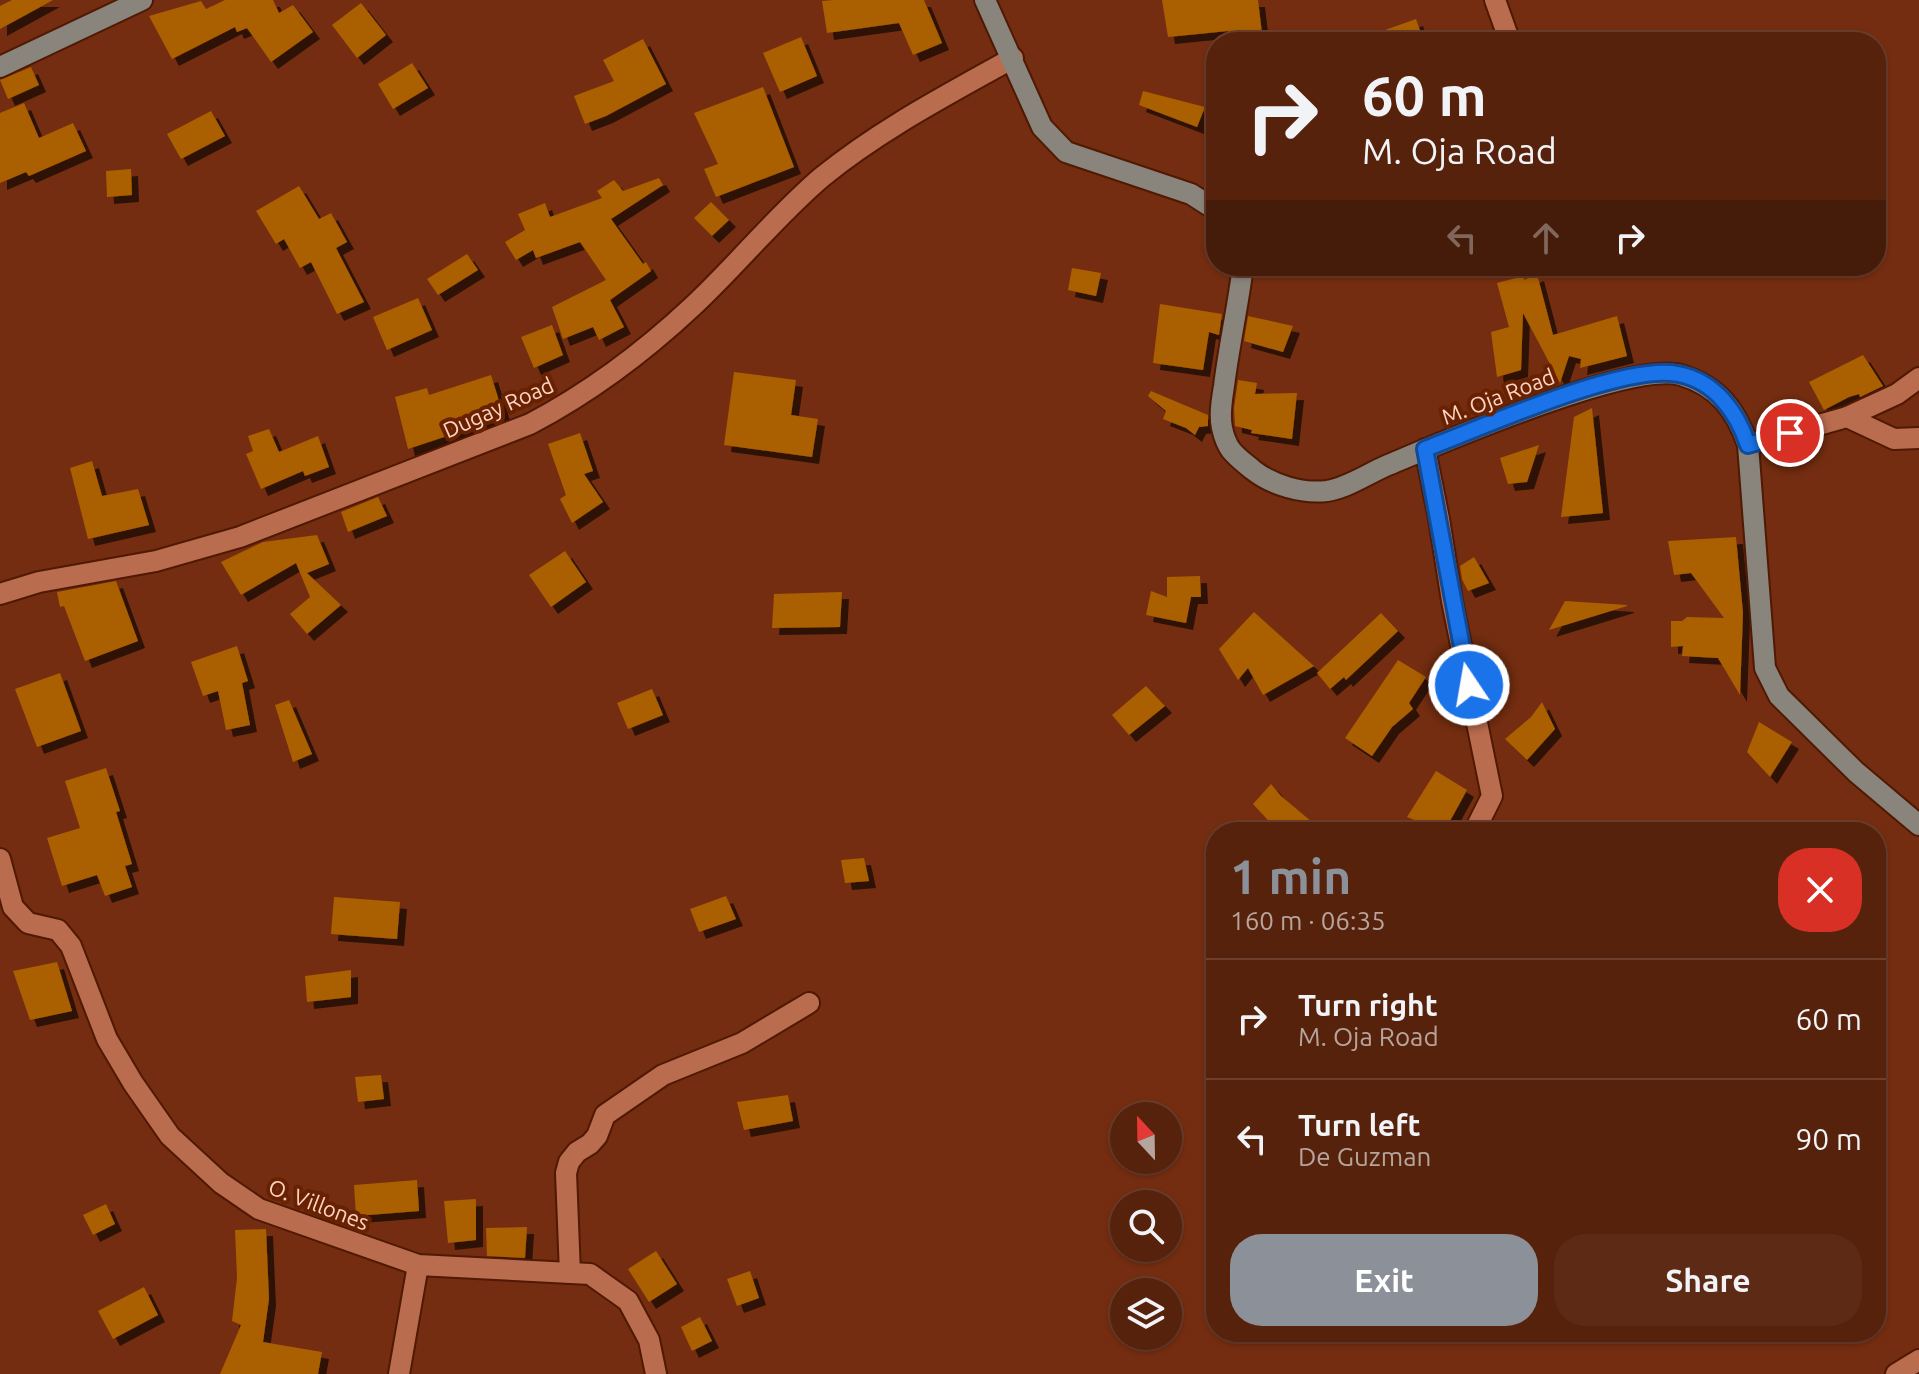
<!DOCTYPE html>
<html lang="en">
<head>
<meta charset="utf-8">
<style>
	:root { --surface:#57220c; --page:#5d2a15; --text:#f1f3f6; --muted:#b6a49d; --line:#6d3f2d; --accent:#8c9099 }
	body { margin:0; font-family:Ubuntu,sans-serif; background:var(--page); color:var(--text); height:100vh; display:flex; flex-direction:column; font-size:30px; white-space:nowrap }
	* { box-sizing:border-box; margin:0 }
	p { font-size:26px; color:var(--muted) }
	.icon { flex:none; width:44px; height:44px; fill:none; stroke:currentColor; stroke-width:2; stroke-linecap:round; stroke-linejoin:round }
	.map { position:relative; flex:1; overflow:hidden }
	.sheet { position:absolute; left:1206px; top:822px; width:680px; height:520px; display:flex; flex-direction:column; background:var(--surface); border-radius:32px; box-shadow:0 2px 6px #0004,0 0 0 2px var(--line) }
	.sheet>* { flex:none }
	.banner { position:absolute; left:1206px; top:32px; width:680px; height:244px; border-radius:32px; box-shadow:0 2px 6px #0004,0 0 0 2px var(--line); background:#57220c; color:var(--text); overflow:hidden }
	.needle { width:52px; rotate:338deg }
	.controls { position:absolute; left:1110px; top:1102px; display:grid; gap:16px }
	.controls a { display:grid; place-items:center; width:72px; height:72px; border-radius:50%; background:var(--surface); box-shadow:0 2px 6px #0004,0 0 0 2px var(--line); font-size:40px }
	.pin { position:absolute; display:grid; place-items:center; width:68px; height:68px; color:#fff; margin:-34px; border:4px solid #fff; border-radius:50%; box-shadow:0 2px 8px #0007 }
	.me { position:absolute; width:88px; margin:-44px; rotate:348deg; stroke-linejoin:round; filter:drop-shadow(0 0 6px #0008) }
	.turn { display:flex; align-items:center; gap:28px; height:168px; padding:0 24px; font-size:36px }
	.turn .icon { width:104px; height:104px; stroke-width:2.5 }
	.turn b { display:block; font-size:56px; line-height:68px }
	.lanes { display:flex; align-items:center; height:76px; padding:0 24px; background:#0003; justify-content:center; gap:40px; direction:ltr }
	.lanes .off { opacity:.35 }
	.round { display:grid; place-items:center; flex:none; width:84px; height:84px; border-radius:32px; background:var(--page) }
	.head { display:flex; align-items:center; justify-content:space-between; height:136px; padding:0 24px }
	h1 { font-size:48px; font-weight:600; line-height:60px; color:var(--accent) }
	.button { display:flex; gap:16px; margin-top:auto; padding:16px 24px }
	.button a { flex:1; height:92px; border-radius:32px; background:var(--accent); color:#fff; font-size:32px; font-weight:600; line-height:92px; text-align:center }
	.button a+a { background:var(--page); color:var(--text) }
	ul { padding:0; list-style:none }
	li { display:flex; align-items:center; gap:24px; height:120px; padding:0 24px; border-top:2px solid var(--line) }
	li div { flex:1 }
	li b { display:block; font-size:30px }
	li em { font-style:normal }
	.map>svg:first-child { display:block }
	.building { fill:#aa5f00; filter:url(#shadow) }
	.lines { fill:none; stroke-linecap:round; stroke-linejoin:round }
	.street-casing { stroke:#4f1903; stroke-width:24 }
	.secondary-casing { stroke:#4f1903; stroke-width:24 }
	.street { stroke:#ba6c4f; stroke-width:20 }
	.secondary { stroke:#89857d; stroke-width:20 }
	.route-casing { stroke:#114b97; stroke-width:20 }
	.route { stroke:#1a73e8; stroke-width:14 }
	.labels { text-anchor:middle; dominant-baseline:central; stroke-width:8; stroke-linejoin:round; paint-order:stroke }
	.street-label { font-size:22px; fill:#ffd3c3; stroke:#682202 }
</style>
</head>
<body>
<div class="map">
<svg width="1919" height="1374" viewBox="0 0 1919 1374">
	<defs>
		<filter id="shadow"><feDropShadow dx="7" dy="7" stdDeviation="0" flood-color="#0009"/></filter>
	</defs>
	<rect width="100%" height="100%" fill="#742d10"/>
	<!-- building -->
	<g class="building">
		<polygon points="12,0 53,0 0,29 0,6"/>
		<polygon points="225,0 273,0 279,13 293,5 313,32 271,62 247,28 237,32 235,27 172,59 149,16 201,1 206,9"/>
		<polygon points="833,0 924,0 942,43 913,55 899,23 827,33 822,1"/>
		<polygon points="1162,0 1258,0 1263,42 1230,42 1228,31 1168,37"/>
		<polygon points="361,3 386,35 357,58 332,25"/>
		<polygon points="1416,19 1424,42 1360,42 1360,39"/>
		<polygon points="801,37 817,76 780,92 763,53"/>
		<polygon points="643,39 666,84 606,116 585,124 574,96 614,81 603,60"/>
		<polygon points="412,63 428,88 393,109 378,84"/>
		<polygon points="31,67 39,85 8,99 0,80"/>
		<polygon points="763,87 794,167 716,197 704,169 718,164 694,113"/>
		<polygon points="1143,91 1205,107 1197,127 1139,105"/>
		<polygon points="24,103 39,138 73,123 86,151 29,176 26,172 0,183 0,113"/>
		<polygon points="211,111 225,136 181,159 167,134"/>
		<polygon points="131,169 132,195 107,197 106,171"/>
		<polygon points="659,178 663,185 611,219 643,264 646,262 651,271 610,300 624,327 599,340 593,327 563,339 552,307 606,280 580,242 536,258 533,250 516,260 505,242 525,230 518,214 545,203 550,217 602,198 597,191 614,180 623,191"/>
		<polygon points="299,186 319,219 331,213 347,242 336,248 364,302 337,314 311,262 300,268 284,239 276,244 256,211"/>
		<polygon points="711,202 729,220 712,236 694,218"/>
		<polygon points="467,254 478,270 438,295 427,279"/>
		<polygon points="1072,268 1101,273 1096,296 1068,290"/>
		<polygon points="1537,274 1553,335 1617,316 1627,356 1580,368 1581,359 1569,356 1560,383 1523,313 1521,370 1497,377 1491,332 1509,327 1497,283 1524,276 1524,280"/>
		<polygon points="418,298 432,330 387,350 373,317"/>
		<polygon points="1160,304 1222,314 1219,335 1209,332 1203,370 1153,363"/>
		<polygon points="1248,316 1293,326 1283,352 1244,341"/>
		<polygon points="552,325 563,355 534,368 521,337"/>
		<polygon points="1863,355 1883,386 1860,397 1859,394 1849,397 1824,410 1809,382"/>
		<polygon points="734,372 796,380 791,415 818,419 812,457 724,445"/>
		<polygon points="491,375 504,417 408,449 395,397 427,388 429,395"/>
		<polygon points="1238,380 1257,383 1255,394 1297,393 1292,439 1251,433 1252,430 1235,426 1234,408"/>
		<polygon points="1151,391 1208,415 1208,426 1199,427 1195,435 1186,428 1163,419 1166,411 1148,396"/>
		<polygon points="1592,408 1603,513 1561,517 1574,417"/>
		<polygon points="269,429 279,452 318,436 329,467 305,476 303,471 261,489 246,454 253,451 248,436"/>
		<polygon points="580,433 593,471 584,474 603,502 572,523 560,499 566,495 548,444"/>
		<polygon points="1539,445 1527,482 1508,484 1500,458"/>
		<polygon points="92,461 102,496 138,489 149,525 88,539 70,468"/>
		<polygon points="378,497 387,516 348,532 341,512"/>
		<polygon points="317,535 329,564 307,573 341,605 307,634 290,614 310,597 296,563 241,595 221,562 263,542"/>
		<polygon points="1736,537 1743,613 1740,695 1718,658 1682,656 1683,646 1671,647 1671,621 1682,621 1687,617 1724,618 1691,573 1674,575 1668,541"/>
		<polygon points="565,551 586,582 551,607 529,575"/>
		<polygon points="1474,557 1489,583 1468,591 1462,579 1460,566"/>
		<polygon points="1200,576 1201,597 1191,597 1186,623 1146,615 1151,591 1167,597 1167,577"/>
		<polygon points="116,581 138,641 85,661 64,606 60,607 57,592"/>
		<polygon points="842,592 840,627 772,628 774,594"/>
		<polygon points="1565,601 1627,605 1627,606 1549,630"/>
		<polygon points="1254,612 1314,666 1263,695 1248,668 1238,680 1219,649"/>
		<polygon points="1381,613 1398,631 1346,680 1344,677 1330,689 1317,673"/>
		<polygon points="237,646 248,681 242,683 250,725 226,730 218,691 203,696 191,662"/>
		<polygon points="1398,660 1426,677 1409,703 1413,709 1392,727 1372,756 1345,738"/>
		<polygon points="60,673 81,731 37,747 15,689"/>
		<polygon points="1146,686 1165,706 1129,735 1112,715"/>
		<polygon points="652,689 663,715 628,729 617,703"/>
		<polygon points="289,700 312,754 293,762 275,705"/>
		<polygon points="1542,702 1555,729 1527,760 1505,739 1531,717"/>
		<polygon points="1759,722 1792,742 1770,777 1747,752"/>
		<polygon points="106,768 120,811 116,812 132,864 125,866 132,887 105,896 97,875 62,886 47,838 80,828 65,781"/>
		<polygon points="1436,771 1467,790 1444,832 1407,817"/>
		<polygon points="1271,784 1281,796 1324,832 1279,832 1253,804"/>
		<polygon points="864,858 869,881 845,883 841,860"/>
		<polygon points="726,896 736,919 699,932 690,909"/>
		<polygon points="334,897 400,902 397,939 331,934"/>
		<polygon points="57,962 72,1011 30,1020 13,971"/>
		<polygon points="351,970 351,997 307,1002 305,976"/>
		<polygon points="381,1075 384,1099 358,1102 355,1077"/>
		<polygon points="788,1095 793,1121 744,1130 737,1102"/>
		<polygon points="417,1180 419,1211 356,1216 354,1185"/>
		<polygon points="476,1199 476,1240 448,1243 444,1201"/>
		<polygon points="106,1204 115,1224 93,1235 83,1215"/>
		<polygon points="527,1227 525,1258 487,1256 486,1228"/>
		<polygon points="266,1229 269,1299 263,1342 322,1352 318,1374 220,1374 241,1325 232,1321 237,1278 235,1230"/>
		<polygon points="656,1251 677,1284 649,1302 628,1269"/>
		<polygon points="750,1271 759,1298 737,1306 727,1279"/>
		<polygon points="144,1287 158,1315 113,1339 98,1311"/>
		<polygon points="700,1317 712,1341 692,1351 681,1327"/>
	</g>
	<g class="lines">
		<defs>
			<g id="street">
				<polyline points="1495,0 1510,42"/>
				<polyline points="1847,417 1897,394 1919,378"/>
				<polyline points="1748,445 1847,417 1894,439 1919,438"/>
				<polyline points="1425,449 1439,519 1452,601 1492,796 1474,832"/>
				<path d="M 0,594 L 39,582 L 156,561 L 240,537 L 530,424 C 589,393 645,351 693,306 C 737,265 776,216 822,177 C 881,129 947,95 1013,58"/>
				<polyline points="0,859 13,907 28,923 58,930 71,946 107,1039 133,1083 170,1136 221,1183 259,1209 418,1265 590,1274 628,1301 649,1340 656,1374"/>
				<polyline points="570,1273 566,1173 569,1162 577,1152 590,1144 597,1136 605,1115 663,1075 742,1043 809,1003"/>
				<polyline points="399,1374 418,1265"/>
				<polyline points="1896,1374 1919,1360"/>
			</g>
			<g id="secondary">
				<polyline points="985,0 1042,127 1066,152 1191,194 1216,210"/>
				<polyline points="0,67 142,0"/>
				<path d="M 1243,266 C 1238,306 1229,346 1224,386 C 1222,399 1219,414 1222,428 C 1227,451 1235,455 1253,470 C 1272,485 1302,494 1327,491 C 1347,488 1369,473 1388,465 C 1443,442 1630,361 1681,375 C 1718,386 1736,410 1748,445 L 1765,668 L 1779,696 L 1856,772 L 1919,825"/>
			</g>
		</defs>
		<!-- street casing -->
		<use href="#street" class="street-casing"/>
		<!-- secondary casing -->
		<use href="#secondary" class="secondary-casing"/>
		<!-- street -->
		<use href="#street" class="street"/>
		<!-- secondary -->
		<use href="#secondary" class="secondary"/>
	</g>
	<g class="lines">
		<defs>
			<path id="route" d="M 1469,685 L 1425,449 C 1481,428 1624,363 1678,374 C 1715,381 1737,412 1748,445 L 1790,433"/>
		</defs>
		<!-- route casing -->
		<use href="#route" class="route-casing"/>
		<!-- route -->
		<use href="#route" class="route"/>
	</g>
	<g class="labels">
		<!-- street labels -->
		<g class="street-label">
			<text transform="translate(1498 396) rotate(-21)">M. Oja Road</text>
			<text transform="translate(498 407) rotate(-24)">Dugay Road</text>
			<text transform="translate(319 1204) rotate(21)">O. Villones</text>
		</g>
	</g>
</svg>
<div class="controls">
<a><svg class="needle" viewBox="-14 -14 28 28"><path d="M0-13l5 13h-10z" fill="#e53935"/><path d="M0 13l5-13h-10z" fill="#b6a49d"/></svg></a>
<a><svg class="icon" aria-label="search" viewBox="0 0 24 24"><circle cx="10" cy="10" r="6"/><path d="M15 15l6 6"/></svg></a>
<a><svg class="icon" aria-label="layers" viewBox="0 0 24 24"><path d="M12 4l9 5-9 5-9-5zM3 14l9 5 9-5"/></svg></a>
</div>
<div class="pin" style="left:1790px;top:433px;background:#d93025"><svg class="icon" aria-label="arrive" viewBox="0 0 24 24"><path d="M6 21V4h12l-3 4 3 4H6"/></svg></div>
<svg class="me" style="left:1469px;top:685px" viewBox="-20 -20 40 40"><circle r="17" fill="#1a73e8" stroke="#fff" stroke-width="3"/><path d="M0-11L8 9 0 5-8 9z" fill="#fff"/></svg>
<div class="banner">
<div class="turn"><svg class="icon" aria-label="right" viewBox="0 0 24 24"><path d="M7 20v-9h11M14 6l5 5-5 5"/></svg><div><b>60 m</b>M. Oja Road</div></div>
<div class="lanes"><svg class="icon off" aria-label="left" viewBox="0 0 24 24"><path d="M17 20v-9H6M10 6l-5 5 5 5"/></svg><svg class="icon off" aria-label="ahead" viewBox="0 0 24 24"><path d="M12 20V5M6 11l6-6 6 6"/></svg><svg class="icon" aria-label="right" viewBox="0 0 24 24"><path d="M7 20v-9h11M14 6l5 5-5 5"/></svg></div>
</div>
<section class="sheet">
<div class="head"><div><h1>1 min</h1><p>160 m · 06:35</p></div><a class="round" style="background:#d93025;color:#fff"><svg class="icon" aria-label="close" viewBox="0 0 24 24"><path d="M6 6l12 12M18 6L6 18"/></svg></a></div>
<ul>
<li><svg class="icon" aria-label="right" viewBox="0 0 24 24"><path d="M7 20v-9h11M14 6l5 5-5 5"/></svg><div><b>Turn right</b><p>M. Oja Road</p></div><em>60 m</em></li>
<li><svg class="icon" aria-label="left" viewBox="0 0 24 24"><path d="M17 20v-9H6M10 6l-5 5 5 5"/></svg><div><b>Turn left</b><p>De Guzman</p></div><em>90 m</em></li>
</ul>
<div class="button"><a>Exit</a><a>Share</a></div>
</section>
</div>
</body>
</html>
